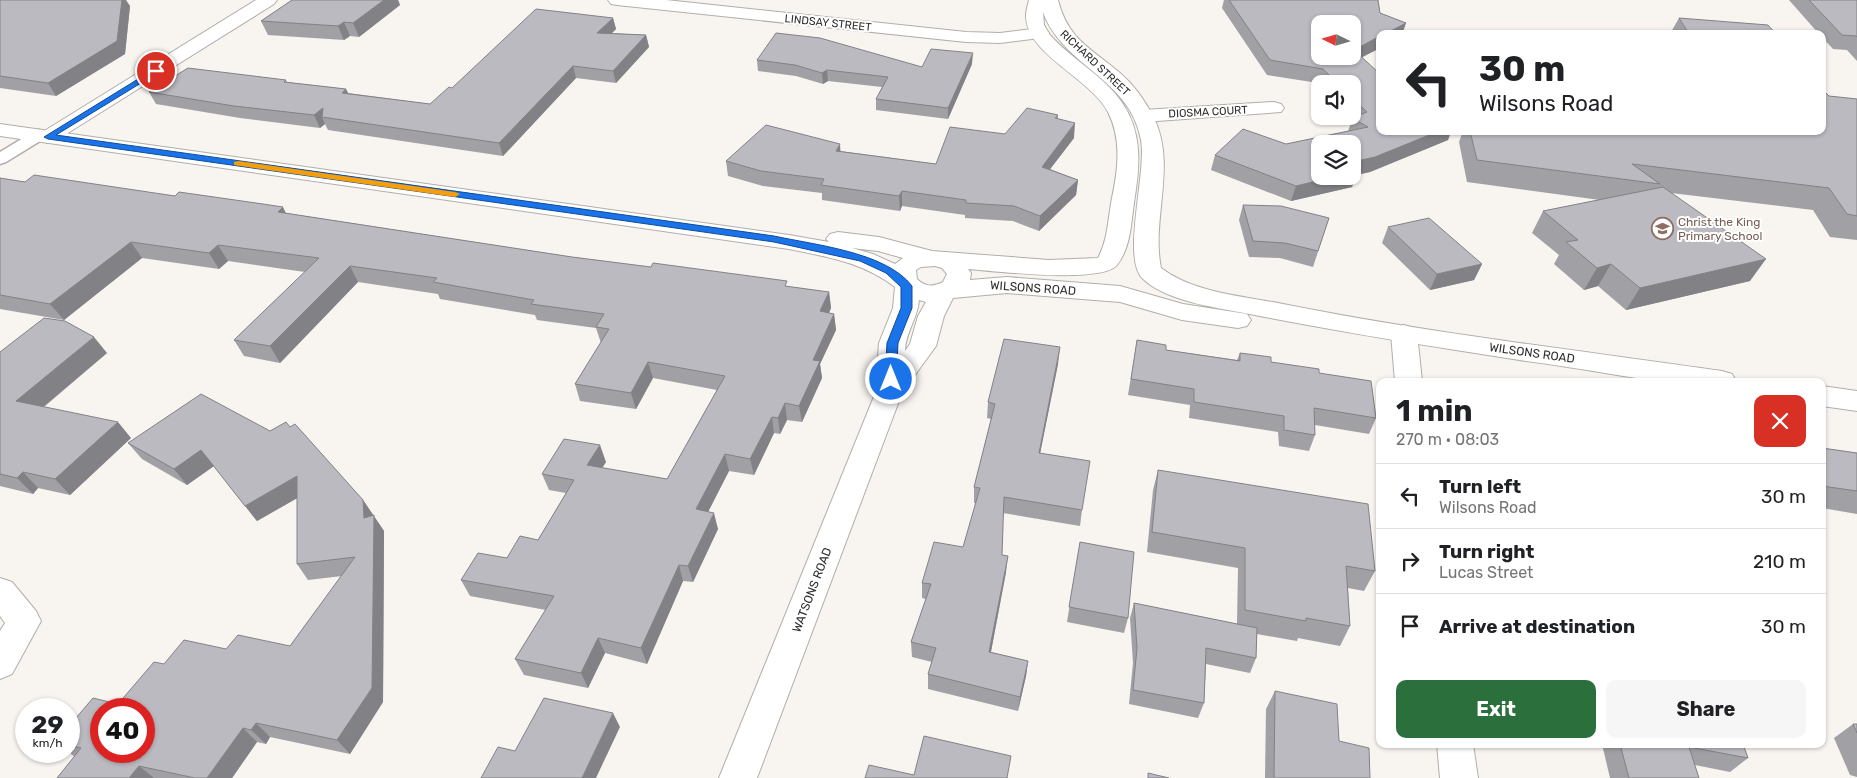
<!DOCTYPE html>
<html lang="en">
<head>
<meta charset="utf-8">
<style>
	:root { --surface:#fff; --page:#f6f6f6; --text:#202124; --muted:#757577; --line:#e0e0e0; --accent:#2b703c }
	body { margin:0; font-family:Rubik,sans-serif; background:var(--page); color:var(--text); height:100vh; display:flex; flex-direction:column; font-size:19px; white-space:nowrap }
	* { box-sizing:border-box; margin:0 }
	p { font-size:16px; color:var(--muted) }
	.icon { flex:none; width:28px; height:28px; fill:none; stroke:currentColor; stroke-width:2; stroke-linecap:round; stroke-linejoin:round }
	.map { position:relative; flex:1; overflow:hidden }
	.details { position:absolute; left:1376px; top:378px; width:450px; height:370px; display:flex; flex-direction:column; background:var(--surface); border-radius:10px; box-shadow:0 1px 4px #0004 }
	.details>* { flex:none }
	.hud { position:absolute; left:1376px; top:30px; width:450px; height:105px; border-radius:10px; box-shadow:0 1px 4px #0004; background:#fff; color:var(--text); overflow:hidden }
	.needle { width:32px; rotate:275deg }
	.tools { position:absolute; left:1311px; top:15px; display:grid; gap:10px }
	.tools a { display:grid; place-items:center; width:50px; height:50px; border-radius:10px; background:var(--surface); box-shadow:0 1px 4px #0004; font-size:25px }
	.speed { position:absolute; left:15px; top:698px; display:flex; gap:10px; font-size:25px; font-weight:700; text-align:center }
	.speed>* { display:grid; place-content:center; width:65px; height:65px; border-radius:50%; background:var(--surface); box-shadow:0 1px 4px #0004; line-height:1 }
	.speed small { font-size:12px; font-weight:400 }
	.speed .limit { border:8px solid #d22; background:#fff; color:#111 }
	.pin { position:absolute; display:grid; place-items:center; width:42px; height:42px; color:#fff; margin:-21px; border:2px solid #fff; border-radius:50%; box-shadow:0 1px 5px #0007 }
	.me { position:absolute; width:55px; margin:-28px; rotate:0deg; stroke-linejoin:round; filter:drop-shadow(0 0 4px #0008) }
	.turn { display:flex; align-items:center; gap:18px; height:105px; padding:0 20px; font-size:22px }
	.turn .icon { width:65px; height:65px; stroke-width:2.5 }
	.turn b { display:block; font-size:35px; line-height:42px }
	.round { display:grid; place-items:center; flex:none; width:52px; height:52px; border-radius:10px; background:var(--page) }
	.summary { display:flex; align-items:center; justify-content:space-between; height:85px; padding:0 20px }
	h1 { font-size:30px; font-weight:700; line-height:38px }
	.action { display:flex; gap:10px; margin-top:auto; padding:10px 20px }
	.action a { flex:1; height:58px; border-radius:10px; background:var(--accent); color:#fff; font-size:20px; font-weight:700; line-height:58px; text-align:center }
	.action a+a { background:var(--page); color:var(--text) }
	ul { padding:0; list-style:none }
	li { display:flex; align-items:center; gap:15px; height:65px; padding:0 20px; border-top:1px solid var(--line) }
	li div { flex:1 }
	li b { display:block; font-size:19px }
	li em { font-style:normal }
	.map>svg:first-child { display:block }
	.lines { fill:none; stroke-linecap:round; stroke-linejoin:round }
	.lane-casing { stroke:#b2aeaa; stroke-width:3 }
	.street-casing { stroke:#b2aeaa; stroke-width:2 }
	.secondary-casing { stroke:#b2aeaa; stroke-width:2 }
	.lane { fill:#fff; fill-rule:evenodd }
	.street { fill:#fff; fill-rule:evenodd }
	.secondary { fill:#fff; fill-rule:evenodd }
	.wall { fill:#a0a0a5 }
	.shaded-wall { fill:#828286 }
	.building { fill:#babac0; stroke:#828286; fill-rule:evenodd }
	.route { fill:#1a73e8; stroke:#114b97 }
	.slow { fill:#f59e0b }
	.labels { text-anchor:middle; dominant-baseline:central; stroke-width:4; stroke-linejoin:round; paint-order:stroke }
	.far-street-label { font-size:11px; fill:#302e2d; stroke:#fff }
	.education-label { font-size:12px; fill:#785e54; stroke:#fff; text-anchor:start }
	.street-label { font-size:12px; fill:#302e2d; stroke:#fff }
</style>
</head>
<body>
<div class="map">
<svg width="1857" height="778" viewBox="0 0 1857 778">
	<rect width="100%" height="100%" fill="#f8f4f0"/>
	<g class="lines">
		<defs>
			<polygon id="lane" points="39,130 45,132 47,135 45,138 6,162 0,164 0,152 33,132"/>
			<g id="street">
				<polygon points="256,0 277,0 274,4 55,141 48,143 41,141 38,137 41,133"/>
				<polygon points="608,0 666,0 966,32 1000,33 1040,28 1046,29 1049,33 1046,37 1040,38 1000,43 966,42 617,5 611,4"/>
				<polygon points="1274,102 1281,104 1284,108 1281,112 1143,122 1136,120 1133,116 1136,112 1143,110"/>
				<polygon points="1404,325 1413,328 1417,334 1422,381 1395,381 1391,334 1395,328"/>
				<polygon points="0,578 12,582 36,611 41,621 12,674 0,679 0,631 5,623 0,616"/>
				<polygon points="1437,744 1473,744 1478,778 1440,778"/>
			</g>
			<g id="secondary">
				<path d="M 1029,0 L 1058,0 C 1068,40 1091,48 1120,73 C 1134,85 1146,102 1154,118 C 1177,166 1151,219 1161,268 C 1194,293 1243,296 1283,304 C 1428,333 1576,350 1722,371 L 1732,374 L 1736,381 C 1712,382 1686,382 1662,381 C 1647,380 1632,377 1617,375 C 1587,370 1557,365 1526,361 C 1436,347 1345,333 1255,315 C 1221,308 1169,303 1143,279 C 1121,259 1147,173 1141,140 C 1130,78 1062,66 1043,12 L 1044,25 L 1049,34 C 1072,60 1104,75 1123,104 C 1142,133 1140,164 1135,196 C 1131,219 1132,246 1117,265 C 1102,284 994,271 968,269 L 971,273 L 970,280 L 1007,277 L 1120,286 L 1183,304 L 1247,314 L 1251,320 L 1247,326 L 1238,328 L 1182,320 L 1120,302 L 1007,293 L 953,298 L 944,316 L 936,346 L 907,386 L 899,401 L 757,778 L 719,778 L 875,394 L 879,343 L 893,308 L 895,287 C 863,262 827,257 789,249 L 0,136 L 0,124 L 789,235 L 829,242 L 826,239 L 830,234 L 838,232 L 879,237 L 932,251 L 1049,260 L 1098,258 C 1108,240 1108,218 1112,198 C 1118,169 1122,140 1108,112 C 1091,78 1025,54 1026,15 C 1026,10 1028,5 1029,0 ZM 852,248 L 878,251 L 903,258 L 895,264 L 873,254 ZM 935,266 L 942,268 L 947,274 L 943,282 C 933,287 925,287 917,279 L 916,270 L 921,267 ZM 919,300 L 926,302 L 918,316 L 910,344 L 905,351 C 905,333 918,318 919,300 Z"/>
				<polygon points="1822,386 1857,391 1857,411 1822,406"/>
			</g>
		</defs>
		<!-- lane casing -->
		<use href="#lane" class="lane-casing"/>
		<!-- street casing -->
		<use href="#street" class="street-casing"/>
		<!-- secondary casing -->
		<use href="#secondary" class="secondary-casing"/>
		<!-- lane -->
		<use href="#lane" class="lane"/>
		<!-- street -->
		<use href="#street" class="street"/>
		<!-- secondary -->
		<use href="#secondary" class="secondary"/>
	</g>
	<!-- wall -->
	<g class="wall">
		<polygon points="0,0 130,6 125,54 56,96 0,88"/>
		<polygon points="292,0 398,0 400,5 359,37 350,36 344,40 268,35 261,21"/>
		<polygon points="1224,0 1378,0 1380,13 1406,23 1402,34 1380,34 1380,48 1362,57 1380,131 1451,131 1448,140 1370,172 1356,175 1352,187 1291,201 1211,170 1215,155 1286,144 1348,131 1353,118 1351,116 1352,116 1352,84 1320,84 1318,83 1267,75 1222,8"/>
		<polygon points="1789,0 1857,0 1857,61 1847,50 1833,49 1822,37 1822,34 1819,34"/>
		<polygon points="613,18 616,29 612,33 646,35 649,47 616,83 576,78 503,156 328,130 325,124 320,128 240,118 156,104 149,92 286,80 287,82 346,89 348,93 430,104 452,88"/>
		<polygon points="1679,18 1776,34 1670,34"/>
		<polygon points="757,60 922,67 972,64 948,119 876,110 876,99 882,87 828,81 823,84 796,76 758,71"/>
		<polygon points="1829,96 1857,99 1857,240 1830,237 1813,210 1671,193 1750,281 1626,310 1598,286 1584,290 1554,264 1559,255 1532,233 1543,211 1600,200 1467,182 1459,142 1463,131 1822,131"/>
		<polygon points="1058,115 1058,119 1074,138 1050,169 1078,180 1076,195 1039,231 1013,221 965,218 965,215 902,206 900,211 822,200 822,193 763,186 728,176 726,161 840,151 936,164 1005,134"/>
		<polygon points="0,178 25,182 286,213 572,257 829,292 831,308 829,313 834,314 836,330 820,364 822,378 802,422 787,420 780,434 774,433 754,475 729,471 708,511 718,529 693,582 683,581 647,664 605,653 588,688 524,675 515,659 546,610 470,596 461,580 507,558 538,540 566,493 549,490 542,474 606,462 602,468 667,479 717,390 653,378 636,409 580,401 575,384 601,343 596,328 537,320 535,315 440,299 438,294 358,282 280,363 244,356 234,340 305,272 228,261 219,269 142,258 64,320 0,309"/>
		<polygon points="1243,205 1329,218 1313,267 1280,258 1249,257 1239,220"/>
		<polygon points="1388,227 1482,264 1474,280 1430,290 1382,243"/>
		<polygon points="1137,340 1166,350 1237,360 1240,353 1271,362 1319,373 1376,418 1369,434 1315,425 1315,435 1309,451 1279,446 1278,432 1189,418 1190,405 1128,395"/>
		<polygon points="0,352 107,353 44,407 131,438 70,495 38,488 33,494 0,486"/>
		<polygon points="1058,364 1040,453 1082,510 1080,526 1003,513 1002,555 1006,572 991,652 1028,661 1026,676 1018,711 928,689 928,674 932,662 912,657 911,642 926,599 922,598 922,583 963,547 976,503 974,503 974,487 991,419 987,418 988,402"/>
		<polygon points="290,427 363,500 384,531 383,702 350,754 270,737 266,744 257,742 232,778 57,778 75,757 67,751 69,751 69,726 118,704 164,664 226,649 290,646 342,576 308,580 297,564 297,498 257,521 214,466 187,485 142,459 128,443 270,431"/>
		<polygon points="1822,448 1857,453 1857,514 1822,508"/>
		<polygon points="1158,470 1375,571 1364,591 1348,588 1350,626 1340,646 1298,638 1297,641 1257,634 1256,658 1250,673 1206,664 1204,703 1198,718 1129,704 1133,663 1130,618 1134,603 1237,624 1238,568 1147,552 1153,490"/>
		<polygon points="1080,542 1128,618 1124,633 1067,622"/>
		<polygon points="1275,691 1339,741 1370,778 1265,778 1266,709"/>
		<polygon points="1853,724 1857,724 1857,777 1850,775 1834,738"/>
		<polygon points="1600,744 1743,744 1748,758 1730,772 1695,765 1699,778 1610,778 1602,744"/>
	</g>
	<!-- shaded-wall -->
	<g class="shaded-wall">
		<polygon points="122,0 126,0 130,6 125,54 56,96 48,83"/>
		<polygon points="384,0 398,0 400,5 359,37 353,23"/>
		<polygon points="613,18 616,29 600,45 597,33"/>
		<polygon points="344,22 350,36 344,40 338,26"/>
		<polygon points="1406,23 1402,34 1385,34"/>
		<polygon points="646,35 649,47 616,83 613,71"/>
		<polygon points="1380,36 1380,48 1349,64 1354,50"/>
		<polygon points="973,53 972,64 948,119 948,108"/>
		<polygon points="573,66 576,78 503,156 499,143"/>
		<polygon points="827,70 828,81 823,84 822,73"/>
		<polygon points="346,89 352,101 342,93"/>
		<polygon points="323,108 322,117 325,124 320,128 314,115"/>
		<polygon points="1075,123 1074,138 1041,181 1042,167"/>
		<polygon points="1439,131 1451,131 1448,140 1370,172 1356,175 1352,187 1291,201 1296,186 1337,176 1352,176 1352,162"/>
		<polygon points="840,144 841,159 836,151"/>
		<polygon points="1078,180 1076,195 1039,231 1040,216"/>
		<polygon points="902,191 902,206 900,211 899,196"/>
		<polygon points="283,207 291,224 278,212"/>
		<polygon points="131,242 142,258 64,320 50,304"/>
		<polygon points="218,245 228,261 219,269 209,253"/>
		<polygon points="1766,259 1750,281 1626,310 1640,288"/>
		<polygon points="1482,264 1474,280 1430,290 1437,274"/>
		<polygon points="1611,264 1598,286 1584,290 1597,268"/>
		<polygon points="350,266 358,282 280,363 270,346"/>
		<polygon points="829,292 831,308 822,328 820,311"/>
		<polygon points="834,314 836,330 820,364 822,378 802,422 799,406 813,360"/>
		<polygon points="94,337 107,353 31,417 16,401"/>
		<polygon points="1060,347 1058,364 1037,469 1039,453"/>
		<polygon points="648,362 653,378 636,409 631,393"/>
		<polygon points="785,403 787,420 780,434 778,418"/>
		<polygon points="772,417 774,433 754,475 750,459"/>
		<polygon points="118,422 131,438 70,495 55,479"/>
		<polygon points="600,445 606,462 593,482 587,465"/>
		<polygon points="201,450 214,466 187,485 174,469"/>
		<polygon points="725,454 729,471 701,526 696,509"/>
		<polygon points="23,472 38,488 33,494 17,478"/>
		<polygon points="297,476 308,492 257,521 245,506"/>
		<polygon points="363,500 384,531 383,702 350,754 337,740 364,518"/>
		<polygon points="714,513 718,529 693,582 688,566"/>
		<polygon points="1008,556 1006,572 988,667 989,652"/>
		<polygon points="679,565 683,581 647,664 641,648"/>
		<polygon points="598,638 605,653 588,688 581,673"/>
		<polygon points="1028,661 1026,676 1018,711 1020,697"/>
		<polygon points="613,713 620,727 596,778 582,778"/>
		<polygon points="256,723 270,737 266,744 251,730"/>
		<polygon points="243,728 257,742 232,778 207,778"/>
		<polygon points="139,766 154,778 129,778"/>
	</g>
	<!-- building -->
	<g class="building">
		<polygon points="0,0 122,0 117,41 48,83 0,76"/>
		<polygon points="292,0 384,0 353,23 344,22 338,26 261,21"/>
		<path d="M 1229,0 L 1378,0 L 1380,13 L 1406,23 L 1385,34 L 1380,34 L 1380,36 L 1354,50 L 1380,74 L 1380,131 L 1439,131 L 1375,157 L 1352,162 L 1352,144 L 1320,144 L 1320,176 L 1337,176 L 1296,186 L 1215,155 L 1243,129 L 1286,144 L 1368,127 L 1352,118 L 1367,112 L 1352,98 L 1352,84 L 1338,84 L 1323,69 L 1270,60 ZM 1320,24 L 1352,24 L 1352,56 L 1320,56 Z"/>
		<polygon points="1809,0 1857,0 1857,37 1856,36 1842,35"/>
		<polygon points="536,9 613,18 597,33 646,35 613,71 573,66 499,143 322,117 323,108 314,115 234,106 149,92 188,68 286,80 284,82 346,89 342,93 430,104 449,87 452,88"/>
		<polygon points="1679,18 1768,25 1776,34 1689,34"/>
		<polygon points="776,33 820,38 922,67 931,49 973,53 948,108 876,99 888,77 827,70 822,73 795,65 757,60"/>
		<polygon points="1822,89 1829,96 1857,99 1857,216 1847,214 1829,188 1632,164 1660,184 1477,160 1470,131 1556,131 1566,132 1565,131 1822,131"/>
		<polygon points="1027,108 1058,115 1055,118 1075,123 1042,167 1078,180 1040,216 1014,206 966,203 966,200 902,191 899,196 821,185 824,179 761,171 726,161 766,125 840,144 836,151 936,164 950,127 1005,134"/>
		<polygon points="1352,168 1357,172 1352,173"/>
		<polygon points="34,175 175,196 179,192 263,204 283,207 278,212 572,257 651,267 653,263 787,281 785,286 829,292 820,311 834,314 813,360 820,361 799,406 785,403 778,418 772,417 750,459 725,454 696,509 714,513 688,566 679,565 641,648 598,638 581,673 515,659 554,596 461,580 478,553 507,558 520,536 538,540 574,480 542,474 564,439 600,445 587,465 667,479 725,376 648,362 631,393 575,384 609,329 596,327 604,314 531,304 534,300 433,282 437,278 350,266 270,346 234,340 319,258 218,245 209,253 131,242 50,304 0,295 0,178 25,182"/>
		<polygon points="1663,187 1766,259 1640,288 1611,264 1597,268 1566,242 1578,240 1543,211"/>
		<polygon points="1243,205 1281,206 1329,218 1318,251 1285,243 1253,241"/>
		<polygon points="1429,218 1482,264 1437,274 1388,227"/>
		<polygon points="44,318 65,321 94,337 16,401 118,422 55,479 23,472 17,478 0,474 0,352"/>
		<polygon points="1004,339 1060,347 1039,453 1090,461 1082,510 1004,497 1002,555 1008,556 989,652 1028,661 1020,697 928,674 936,648 911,642 931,584 922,583 934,542 963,547 980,488 974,487 995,404 988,402"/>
		<polygon points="1137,340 1166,345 1166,350 1240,361 1240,353 1271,357 1271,362 1319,369 1319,373 1371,381 1376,418 1314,408 1315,435 1284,430 1284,416 1194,402 1194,389 1131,379"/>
		<path d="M 201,394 L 270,431 L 286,422 L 290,427 L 295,424 L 363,500 L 364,518 L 374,515 L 372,688 L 337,740 L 256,723 L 251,730 L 243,728 L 207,778 L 195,778 L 139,766 L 129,778 L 57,778 L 81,748 L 69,745 L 69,726 L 93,698 L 118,704 L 154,662 L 164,664 L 184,640 L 226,649 L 238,635 L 290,646 L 355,557 L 297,564 L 297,476 L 245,506 L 201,450 L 174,469 L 128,443 ZM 101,709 L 144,709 L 144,751 L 101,751 Z"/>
		<polygon points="1822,448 1857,453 1857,491 1822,486"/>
		<polygon points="1158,470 1368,504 1375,571 1346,566 1350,626 1306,618 1306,621 1245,610 1245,548 1152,532"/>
		<polygon points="1080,542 1134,552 1128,618 1069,607"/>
		<polygon points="1134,603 1257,628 1256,658 1206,648 1204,703 1133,690 1137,648"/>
		<polygon points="1275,691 1337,704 1339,741 1369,748 1370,778 1274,778"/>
		<polygon points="544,698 613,713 582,778 481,778 498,747 515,751"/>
		<polygon points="1853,724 1857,724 1857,733"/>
		<polygon points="924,736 1011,756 1007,778 865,778 869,765 914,775"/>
		<polygon points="1620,744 1743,744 1748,758 1689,747 1699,778 1629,778"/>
		<polygon points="1148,773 1169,778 1148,778"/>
	</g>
	<!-- route -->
	<path class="route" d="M 156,68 L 159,69 L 159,72 L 56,135 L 774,236 C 815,245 886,252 912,286 L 912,308 L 898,343 L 896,379 L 891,383 L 885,379 L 887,343 L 901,308 L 901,287 L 886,273 L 860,261 L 774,242 L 48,139 L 44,137 Z"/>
	<!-- slow -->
	<polygon class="slow" points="238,161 455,192 460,194 455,197 234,165 234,162"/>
	<!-- icons -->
	<defs>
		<symbol id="school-ring" viewBox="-11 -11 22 22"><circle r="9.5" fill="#fff" stroke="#8d6e63" stroke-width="1.5"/><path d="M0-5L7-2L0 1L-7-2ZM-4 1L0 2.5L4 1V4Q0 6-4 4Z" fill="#8d6e63"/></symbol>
	</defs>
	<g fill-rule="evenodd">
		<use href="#school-ring" x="1650" y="216" width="25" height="25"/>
	</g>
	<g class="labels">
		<!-- far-street labels -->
		<g class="far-street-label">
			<text transform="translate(828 23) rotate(6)">LINDSAY STREET</text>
			<text transform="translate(1095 63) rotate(43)">RICHARD STREET</text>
			<text transform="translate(1208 112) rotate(-3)">DIOSMA COURT</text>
		</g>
		<!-- education labels -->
		<g class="education-label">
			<text x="1678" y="222">Christ the King<tspan x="1678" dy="14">Primary School</tspan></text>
		</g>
		<!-- street labels -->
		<g class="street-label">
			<text transform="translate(1033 288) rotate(4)">WILSONS ROAD</text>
			<text transform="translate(1532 353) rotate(8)">WILSONS ROAD</text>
			<text transform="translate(812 590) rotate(-69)">WATSONS ROAD</text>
		</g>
	</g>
</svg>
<div class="tools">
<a><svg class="needle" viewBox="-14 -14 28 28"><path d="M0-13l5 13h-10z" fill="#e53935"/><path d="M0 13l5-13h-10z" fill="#757577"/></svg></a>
<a><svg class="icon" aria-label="sound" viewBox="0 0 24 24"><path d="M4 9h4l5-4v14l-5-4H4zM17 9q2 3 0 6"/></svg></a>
<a><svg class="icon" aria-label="layers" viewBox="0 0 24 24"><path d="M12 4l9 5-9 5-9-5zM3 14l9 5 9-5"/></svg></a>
</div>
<div class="speed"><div>29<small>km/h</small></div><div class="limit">40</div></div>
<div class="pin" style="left:156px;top:71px;background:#d93025"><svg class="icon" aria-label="arrive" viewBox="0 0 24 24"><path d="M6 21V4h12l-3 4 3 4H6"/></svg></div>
<svg class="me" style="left:891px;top:379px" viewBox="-20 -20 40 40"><circle r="17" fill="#1a73e8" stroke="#fff" stroke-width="3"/><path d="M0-11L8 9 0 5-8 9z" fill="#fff"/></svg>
<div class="hud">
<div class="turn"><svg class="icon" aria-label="left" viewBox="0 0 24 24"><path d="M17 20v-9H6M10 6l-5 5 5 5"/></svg><div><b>30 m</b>Wilsons Road</div></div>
</div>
<section class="details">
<div class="summary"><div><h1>1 min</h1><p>270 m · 08:03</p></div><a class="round" style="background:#d93025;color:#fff"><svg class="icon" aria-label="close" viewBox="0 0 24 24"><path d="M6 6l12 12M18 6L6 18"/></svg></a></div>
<ul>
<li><svg class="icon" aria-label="left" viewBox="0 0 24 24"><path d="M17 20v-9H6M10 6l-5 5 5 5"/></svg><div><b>Turn left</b><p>Wilsons Road</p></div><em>30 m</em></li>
<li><svg class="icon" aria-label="right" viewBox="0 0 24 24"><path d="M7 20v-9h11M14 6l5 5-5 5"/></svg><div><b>Turn right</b><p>Lucas Street</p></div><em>210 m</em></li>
<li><svg class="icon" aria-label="arrive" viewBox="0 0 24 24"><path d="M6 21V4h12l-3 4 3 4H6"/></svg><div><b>Arrive at destination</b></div><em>30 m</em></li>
</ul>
<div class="action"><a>Exit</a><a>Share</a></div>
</section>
</div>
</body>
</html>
